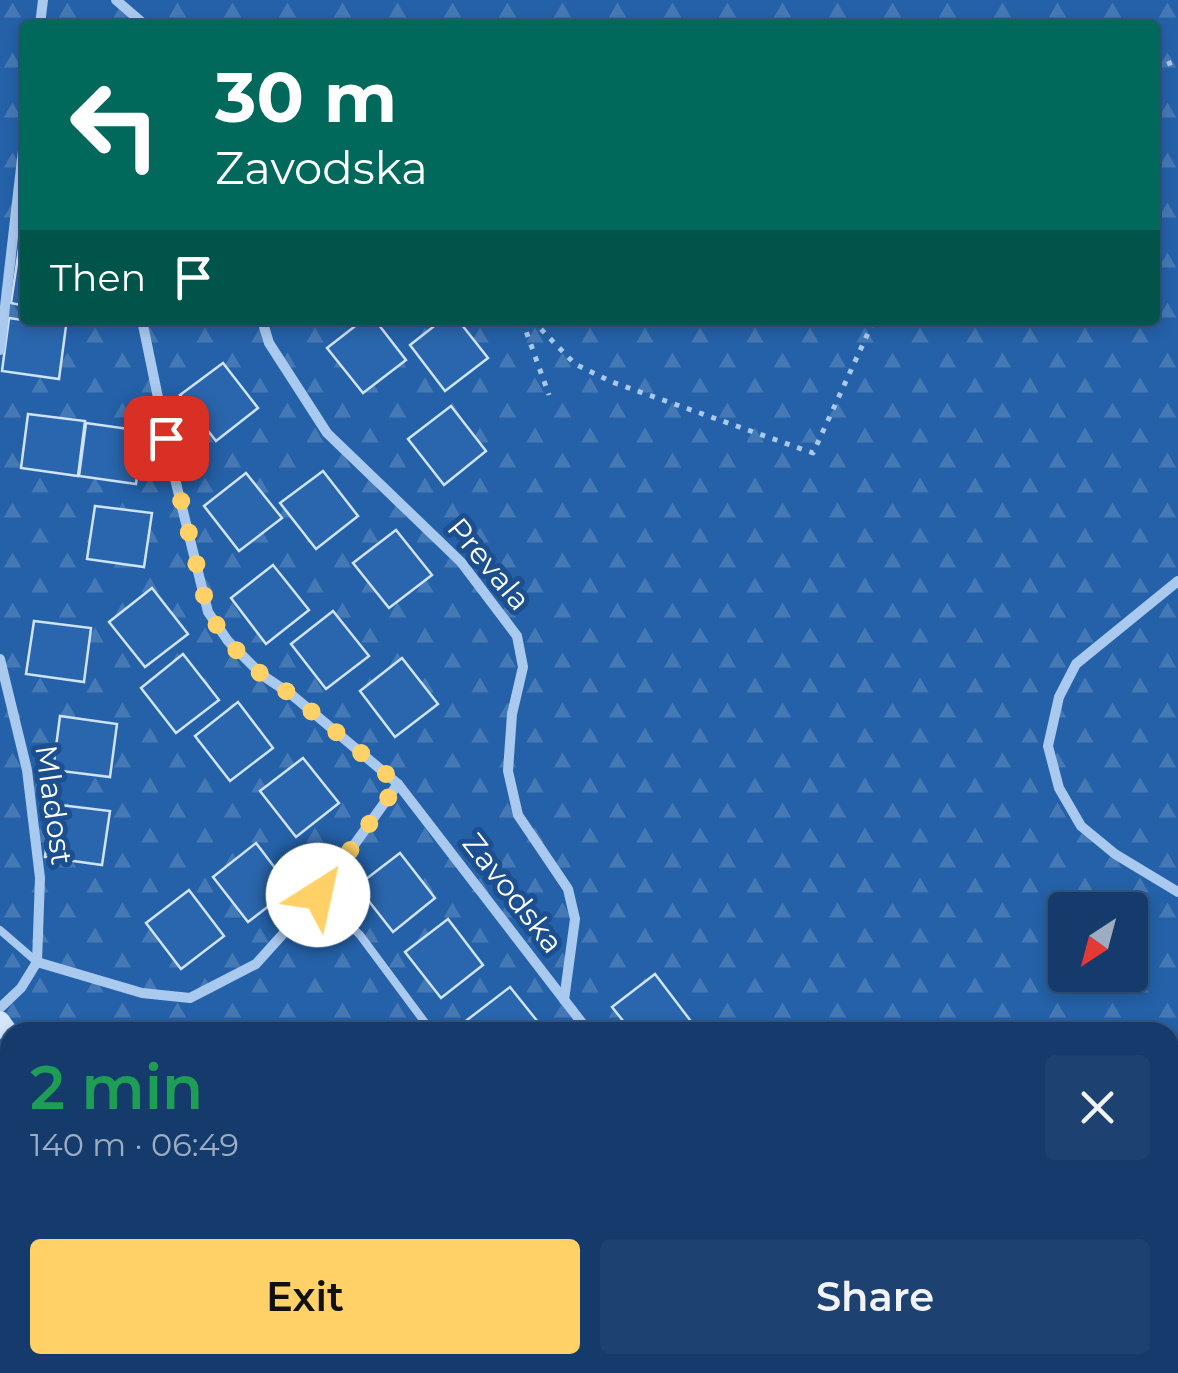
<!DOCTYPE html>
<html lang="en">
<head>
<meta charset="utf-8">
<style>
	:root { --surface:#143b6b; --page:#1d4271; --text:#f1f3f6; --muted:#9dadc1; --line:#33557e; --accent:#ffd166 }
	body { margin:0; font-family:Montserrat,sans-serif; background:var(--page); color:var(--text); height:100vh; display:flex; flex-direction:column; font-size:38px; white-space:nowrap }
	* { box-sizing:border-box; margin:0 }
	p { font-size:32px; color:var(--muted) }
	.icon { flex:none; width:55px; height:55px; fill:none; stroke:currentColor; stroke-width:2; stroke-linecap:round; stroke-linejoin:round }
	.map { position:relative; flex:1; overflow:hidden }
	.side { position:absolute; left:0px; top:1022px; width:1180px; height:352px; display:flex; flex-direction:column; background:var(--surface); border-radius:30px 30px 0 0; box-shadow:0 5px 15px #0003,0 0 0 2px var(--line) }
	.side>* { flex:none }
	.top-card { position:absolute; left:20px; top:20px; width:1140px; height:305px; border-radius:10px; box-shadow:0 5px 15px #0003,0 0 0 2px var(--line); background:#00695c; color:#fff; overflow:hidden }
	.needle { width:65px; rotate:216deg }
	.fabs { position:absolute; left:1048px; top:892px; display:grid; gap:20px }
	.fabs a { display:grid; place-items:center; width:100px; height:100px; border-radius:10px; background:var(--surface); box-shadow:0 5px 15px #0003,0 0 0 2px var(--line); font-size:50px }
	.pin { position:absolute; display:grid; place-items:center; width:85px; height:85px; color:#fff; margin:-42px; border-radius:20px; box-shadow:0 5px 15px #0006 }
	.me { position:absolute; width:110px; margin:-55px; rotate:35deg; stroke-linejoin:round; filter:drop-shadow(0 0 8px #0008) }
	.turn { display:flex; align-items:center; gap:35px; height:210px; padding:0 30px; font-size:45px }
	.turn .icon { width:130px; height:130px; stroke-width:2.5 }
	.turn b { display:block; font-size:70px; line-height:85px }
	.then { display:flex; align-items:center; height:95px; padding:0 30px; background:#0003; gap:20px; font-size:38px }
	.round { display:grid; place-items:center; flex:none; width:105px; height:105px; border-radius:10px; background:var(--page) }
	.summary { display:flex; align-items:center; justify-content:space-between; height:170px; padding:0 30px }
	h1 { font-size:60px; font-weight:600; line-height:75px; color:#1e9e55 }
	.cta { display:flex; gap:20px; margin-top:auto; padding:20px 30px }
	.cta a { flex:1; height:115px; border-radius:10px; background:var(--accent); color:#111; font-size:40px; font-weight:600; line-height:115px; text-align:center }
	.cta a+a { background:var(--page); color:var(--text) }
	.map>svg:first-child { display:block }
	.forest { fill:url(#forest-firs); fill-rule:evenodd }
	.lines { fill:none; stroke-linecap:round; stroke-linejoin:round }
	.river { stroke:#123a6d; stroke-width:50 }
	.building { fill:#2a66ad; stroke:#cfe3fa; stroke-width:2.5 }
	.path { stroke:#a9c9ee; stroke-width:5; stroke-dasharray:5 8; stroke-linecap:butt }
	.service { stroke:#a9c9ee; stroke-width:8 }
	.minor { stroke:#a9c9ee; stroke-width:10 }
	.secondary { stroke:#d6e6fa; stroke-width:20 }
	.route { stroke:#ffd166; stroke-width:18; stroke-dasharray:0 32.4 }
	.labels { text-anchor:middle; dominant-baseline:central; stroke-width:10; stroke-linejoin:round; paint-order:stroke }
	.street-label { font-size:30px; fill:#fff; stroke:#1b4f8f }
</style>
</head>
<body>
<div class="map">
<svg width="1178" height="1373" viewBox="0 0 1178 1373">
	<defs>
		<pattern id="forest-firs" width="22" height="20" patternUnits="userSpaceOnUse" patternTransform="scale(2.5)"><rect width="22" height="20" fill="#2461a8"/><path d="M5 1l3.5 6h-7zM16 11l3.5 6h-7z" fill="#4579b5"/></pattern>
	</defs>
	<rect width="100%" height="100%" fill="#1b4f8f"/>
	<!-- forest -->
	<path class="forest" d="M 0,0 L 1178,0 L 1178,1373 L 22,1373 L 16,1365 L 1170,1365 L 1170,1032 L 10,1032 L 10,1358 L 0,1345 ZM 25,25 L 1155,25 L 1155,320 L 25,320 ZM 1065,910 L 1130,910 L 1130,975 L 1065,975 Z"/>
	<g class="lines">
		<!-- river -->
		<g class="river">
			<polyline points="0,1168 10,1182"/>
			<polyline points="145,1365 151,1373"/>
		</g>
	</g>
	<!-- building -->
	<g class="building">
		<polygon points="19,249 25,250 25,306 11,303"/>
		<polygon points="9,318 66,326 59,379 2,371"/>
		<polygon points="363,320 375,320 406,360 363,393 327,348"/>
		<polygon points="442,320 458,320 488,358 445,391 410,345"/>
		<polygon points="223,363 258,408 216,441 180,395"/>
		<polygon points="451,406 486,451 444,485 408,439"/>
		<polygon points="28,414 85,421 78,476 21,468"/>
		<polygon points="86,423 143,431 136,484 79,476"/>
		<polygon points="323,471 358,516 316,549 280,503"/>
		<polygon points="246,473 282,518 239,551 204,506"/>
		<polygon points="95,506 152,513 144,567 87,559"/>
		<polygon points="396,530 432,575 389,608 353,563"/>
		<polygon points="273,565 309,610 266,644 231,598"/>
		<polygon points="152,588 188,634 145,667 109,622"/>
		<polygon points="333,611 369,656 326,689 291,644"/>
		<polygon points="34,621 91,628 84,682 26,674"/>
		<polygon points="183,654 219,700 176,733 141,688"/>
		<polygon points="402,658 438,704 395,737 360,691"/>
		<polygon points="238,702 273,748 230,781 195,736"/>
		<polygon points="60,716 117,724 110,777 53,770"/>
		<polygon points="303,758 339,803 296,837 260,791"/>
		<polygon points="52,804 110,811 102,865 45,857"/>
		<polygon points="256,843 291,889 248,922 213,877"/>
		<polygon points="400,853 435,898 393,932 357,886"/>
		<polygon points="189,890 224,936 181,969 146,923"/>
		<polygon points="448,919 483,965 441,998 405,952"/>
		<polygon points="655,974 690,1020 674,1032 632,1032 612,1007"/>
		<polygon points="510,987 546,1032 477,1032 467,1020"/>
		<polygon points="340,1365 397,1365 402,1373 344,1373"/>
		<polygon points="426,1365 513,1365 517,1373 430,1373"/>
	</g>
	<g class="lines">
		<!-- path -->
		<g class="path">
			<polyline points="1155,69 1178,60"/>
			<polyline points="522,320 549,395"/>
			<polyline points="532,320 575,364 612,382 813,453 874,320"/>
		</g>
		<!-- service -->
		<g class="service">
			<polyline points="318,895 360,935 432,1032"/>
			<polyline points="0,930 37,962"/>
			<polyline points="567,1365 569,1373"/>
		</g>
		<!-- minor -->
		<g class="minor">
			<polyline points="116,0 145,25"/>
			<polyline points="40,25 43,0"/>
			<polyline points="262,320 269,343 327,433 461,562 517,636 523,667 512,714 508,771 518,815 568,889 575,919 564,1000"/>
			<polyline points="143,325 174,475 208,612 228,641 262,675 292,695 398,784 589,1032"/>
			<polyline points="0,350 25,133"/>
			<polyline points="1178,581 1076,664 1059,697 1048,746 1059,788 1081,826 1115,854 1178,892"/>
			<polyline points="0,659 27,770 40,878 37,962 21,988 0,1008"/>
			<polyline points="37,962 142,993 190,998 256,964 318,895 398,784"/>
			<polyline points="0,1364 6,1312"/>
			<polyline points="721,1373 721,1365"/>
		</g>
		<!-- secondary -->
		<g class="secondary">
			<polyline points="0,1021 10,1035"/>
			<polyline points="0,1304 10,1316"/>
			<polyline points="48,1365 54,1373"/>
			<polyline points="261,1365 267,1373"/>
		</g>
	</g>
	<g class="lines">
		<!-- route -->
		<polyline class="route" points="166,438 208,612 228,642 262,675 292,695 398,784 318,895"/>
	</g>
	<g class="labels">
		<!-- street labels -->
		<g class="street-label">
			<text transform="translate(489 564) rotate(50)">Prevala</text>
			<text transform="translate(54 805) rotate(82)">Mladost</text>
			<text transform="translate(513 893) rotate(52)">Zavodska</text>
		</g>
	</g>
</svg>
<div class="fabs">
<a><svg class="needle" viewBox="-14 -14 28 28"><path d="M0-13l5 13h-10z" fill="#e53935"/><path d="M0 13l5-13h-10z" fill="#9dadc1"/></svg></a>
</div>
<div class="pin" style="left:166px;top:438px;background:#d93025"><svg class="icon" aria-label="arrive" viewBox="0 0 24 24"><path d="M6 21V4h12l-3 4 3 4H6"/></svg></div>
<svg class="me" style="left:318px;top:895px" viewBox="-20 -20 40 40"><circle r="19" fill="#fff"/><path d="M0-13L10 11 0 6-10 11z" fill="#ffd166"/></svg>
<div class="top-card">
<div class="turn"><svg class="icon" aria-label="left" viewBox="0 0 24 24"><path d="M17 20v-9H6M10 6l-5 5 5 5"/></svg><div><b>30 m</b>Zavodska</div></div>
<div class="then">Then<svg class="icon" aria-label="arrive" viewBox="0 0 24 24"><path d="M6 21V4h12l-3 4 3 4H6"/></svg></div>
</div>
<section class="side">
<div class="summary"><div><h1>2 min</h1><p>140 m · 06:49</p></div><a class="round"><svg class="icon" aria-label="close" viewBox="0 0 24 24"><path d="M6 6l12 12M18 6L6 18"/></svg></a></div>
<div class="cta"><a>Exit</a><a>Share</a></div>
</section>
</div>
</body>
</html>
